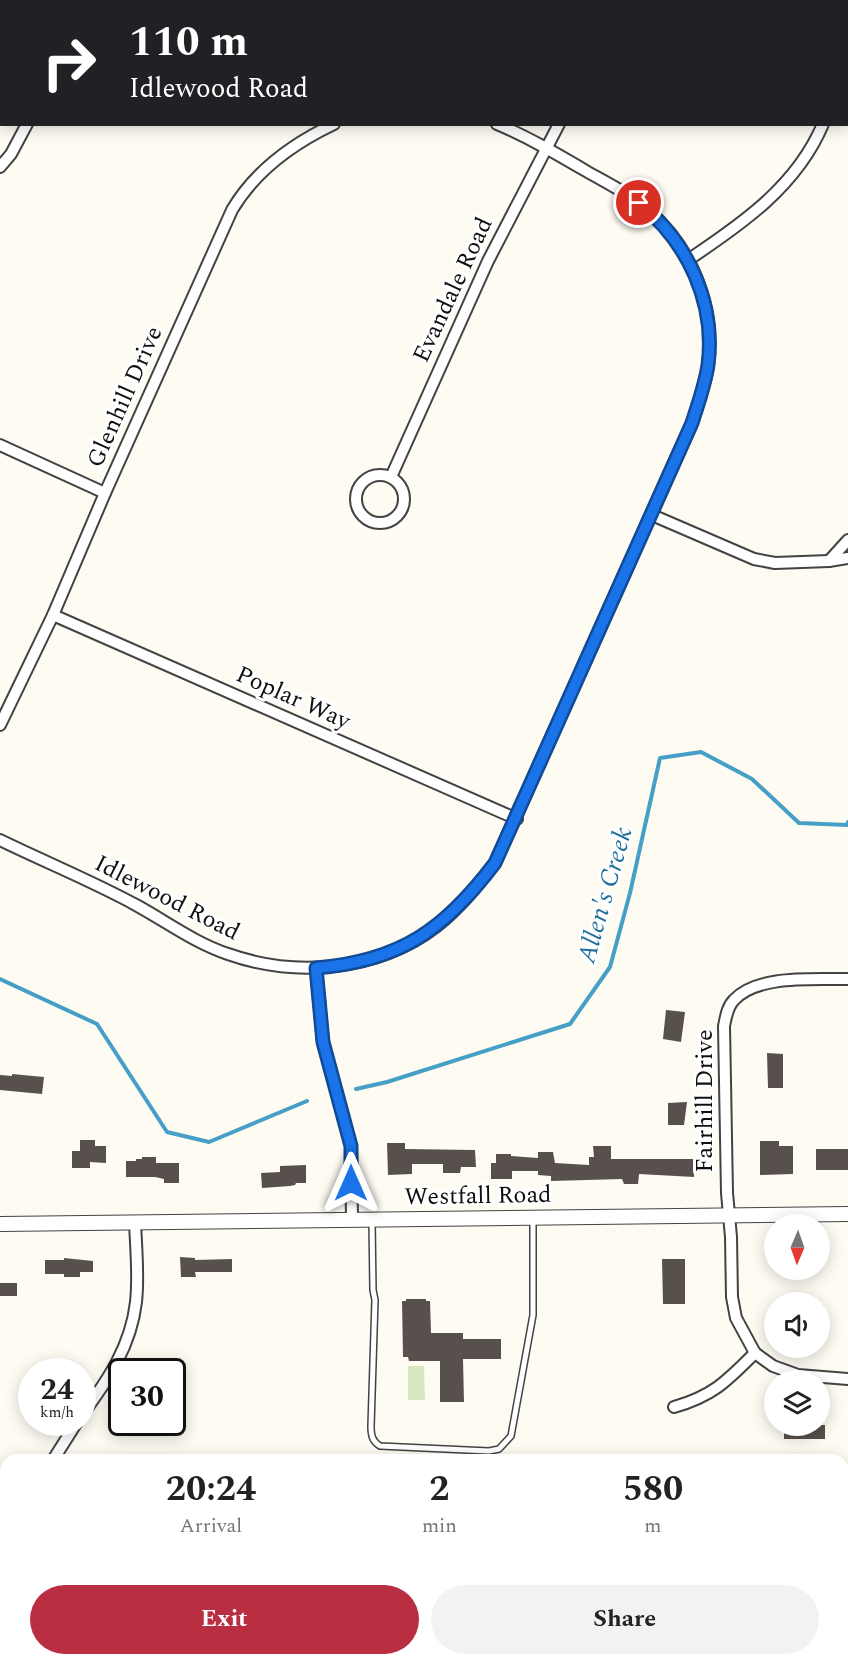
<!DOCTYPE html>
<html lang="en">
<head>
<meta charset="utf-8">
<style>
	:root { --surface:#fff; --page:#f2f2f2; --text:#222; --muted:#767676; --accent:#ba2e42 }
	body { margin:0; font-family:Spectral,serif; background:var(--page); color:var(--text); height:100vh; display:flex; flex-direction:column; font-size:22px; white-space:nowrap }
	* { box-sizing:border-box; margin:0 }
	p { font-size:20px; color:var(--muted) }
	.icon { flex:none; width:33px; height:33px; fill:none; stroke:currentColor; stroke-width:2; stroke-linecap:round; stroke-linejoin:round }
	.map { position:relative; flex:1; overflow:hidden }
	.details { position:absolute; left:0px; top:1454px; width:849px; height:212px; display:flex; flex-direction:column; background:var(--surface); border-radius:18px 18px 0 0; box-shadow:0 3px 15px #0003 }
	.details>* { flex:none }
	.guide { position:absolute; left:0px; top:0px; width:849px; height:126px; box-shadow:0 3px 15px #0003; background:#202124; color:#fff; overflow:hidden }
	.needle { width:39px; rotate:182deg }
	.controls { position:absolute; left:764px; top:1214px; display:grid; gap:12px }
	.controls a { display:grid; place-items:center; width:66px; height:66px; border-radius:50%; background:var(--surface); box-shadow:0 3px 15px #0003; font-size:30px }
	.speed { position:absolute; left:18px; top:1358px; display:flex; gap:12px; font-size:30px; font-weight:700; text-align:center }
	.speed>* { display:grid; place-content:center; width:78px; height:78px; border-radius:50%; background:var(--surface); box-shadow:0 3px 15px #0003; line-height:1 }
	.speed small { font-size:15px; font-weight:400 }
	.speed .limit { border:3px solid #111; border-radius:9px; background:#fff; color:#111 }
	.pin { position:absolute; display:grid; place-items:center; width:51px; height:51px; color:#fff; margin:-26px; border:3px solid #fff; border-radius:50%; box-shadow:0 2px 6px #0007 }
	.me { position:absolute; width:66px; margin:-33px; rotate:0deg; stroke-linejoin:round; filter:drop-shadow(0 0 4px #0008) }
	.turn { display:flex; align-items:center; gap:21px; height:126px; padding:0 30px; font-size:27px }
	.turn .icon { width:78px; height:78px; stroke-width:2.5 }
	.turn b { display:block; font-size:42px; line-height:51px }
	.eta { display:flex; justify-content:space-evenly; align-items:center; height:102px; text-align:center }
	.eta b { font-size:36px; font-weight:700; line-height:42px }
	.cta { display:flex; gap:12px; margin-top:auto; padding:12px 30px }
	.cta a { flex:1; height:69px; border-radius:36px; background:var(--accent); color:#fff; font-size:24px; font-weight:700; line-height:69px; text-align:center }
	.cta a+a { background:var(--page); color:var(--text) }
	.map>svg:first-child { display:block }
	.green { fill:#d8e8be }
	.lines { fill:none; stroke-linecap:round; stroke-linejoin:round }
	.stream { stroke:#459fc7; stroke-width:4 }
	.building { fill:#58504d }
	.service-casing { stroke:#434343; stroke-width:8 }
	.minor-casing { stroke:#434343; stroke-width:14 }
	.tertiary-casing { stroke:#434343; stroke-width:16 }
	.service { stroke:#fff; stroke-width:5 }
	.minor { stroke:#fff; stroke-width:10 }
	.tertiary { stroke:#fff; stroke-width:14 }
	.route-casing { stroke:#114b97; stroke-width:15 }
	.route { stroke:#1a73e8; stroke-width:10 }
	.labels { text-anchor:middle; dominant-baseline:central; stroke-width:6; stroke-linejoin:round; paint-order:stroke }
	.street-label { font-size:24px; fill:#101010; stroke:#fff }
	.water-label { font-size:26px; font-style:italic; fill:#1f719c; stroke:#fff }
</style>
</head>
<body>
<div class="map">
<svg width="848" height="1664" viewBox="0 0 848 1664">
	<rect width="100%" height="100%" fill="#fefbf3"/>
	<!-- green -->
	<polygon class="green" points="408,1366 424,1366 425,1400 408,1400"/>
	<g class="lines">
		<!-- stream -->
		<g class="stream">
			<polyline points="0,979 97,1024 167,1132 209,1142 307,1101"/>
			<polyline points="356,1089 387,1082 570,1024 610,967 630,893 660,758 701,752 752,779 799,823 847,825 848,822"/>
		</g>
	</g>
	<!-- building -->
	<g class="building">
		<polygon points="666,1010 685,1012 681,1042 663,1039"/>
		<polygon points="767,1053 783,1054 783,1088 768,1088"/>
		<polygon points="12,1074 44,1077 42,1094 0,1090 0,1075 12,1076"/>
		<polygon points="687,1102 684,1125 668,1125 668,1103"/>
		<polygon points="80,1140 95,1140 95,1146 106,1146 106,1163 90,1162 90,1168 72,1168 72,1151 80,1151"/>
		<polygon points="760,1141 779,1141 779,1146 793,1146 793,1174 760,1175"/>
		<polygon points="387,1143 405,1143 405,1149 475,1150 476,1167 461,1167 460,1173 443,1173 443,1164 412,1164 412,1174 388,1175"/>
		<polygon points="593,1146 611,1146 611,1159 694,1159 694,1177 639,1174 638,1184 624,1184 622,1179 551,1181 551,1176 538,1175 538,1171 512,1171 512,1179 491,1179 491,1163 496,1163 496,1154 511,1154 511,1156 538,1158 538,1152 553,1152 555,1163 589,1165 589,1157 594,1157"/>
		<rect x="816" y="1149" width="32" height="21"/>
		<polygon points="142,1157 156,1157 156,1163 179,1163 179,1183 164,1183 164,1179 155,1177 126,1177 126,1161 136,1161 136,1159 142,1159"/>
		<polygon points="306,1165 306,1183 296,1183 295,1185 290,1186 262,1188 261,1173 280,1172 280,1166"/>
		<polygon points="180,1257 195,1258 195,1260 232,1259 232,1272 195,1272 196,1277 181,1277"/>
		<polygon points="64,1258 93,1261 93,1272 80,1272 80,1277 64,1277 64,1274 45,1274 45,1260 64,1260"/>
		<polygon points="662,1259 685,1259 685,1304 663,1304"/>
		<rect x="0" y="1283" width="17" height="13"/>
		<polygon points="406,1299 426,1299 426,1301 430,1301 431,1333 463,1333 463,1339 501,1339 501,1359 463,1359 464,1402 440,1402 440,1361 409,1361 408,1357 403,1357 402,1301 406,1301"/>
		<rect x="784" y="1425" width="41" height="14"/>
	</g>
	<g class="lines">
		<defs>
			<path id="service" d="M 372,1221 L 373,1290 L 375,1300 L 371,1426 C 371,1435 372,1441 380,1446 L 489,1451 L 499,1449 L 511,1436 L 533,1315 L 533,1219"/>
			<g id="minor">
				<polyline points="346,0 346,2"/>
				<polyline points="83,2 83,0"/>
				<polyline points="627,2 628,0"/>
				<polyline points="848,68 848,67"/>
				<polyline points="0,167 11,154 27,124"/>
				<path d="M 688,260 C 742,224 797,186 823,124"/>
				<polyline points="0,445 105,493"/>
				<circle cx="380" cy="499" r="24"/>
				<polyline points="391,477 488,261 559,124"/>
				<polyline points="652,515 754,559 775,563 829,561"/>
				<polyline points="848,540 829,561 848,558"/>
				<polyline points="53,615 517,819"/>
				<path d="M 0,725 L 53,615 L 105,493 L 232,210 C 255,171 294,143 334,124"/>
				<path d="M 0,840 C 45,862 92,881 136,905 C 167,922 195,943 228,954 C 296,978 379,971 437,926 C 460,908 477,886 495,863 L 692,423 C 698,404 705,386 708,366 C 716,308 692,248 648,210 C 630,194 607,183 586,171 C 557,154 528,137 497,124"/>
				<polyline points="316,968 323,1042 351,1146 352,1220"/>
				<path d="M 848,979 C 815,980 758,974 734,1000 C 727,1007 726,1017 724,1026 L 727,1193 L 731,1237 L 732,1297 L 736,1318 L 755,1353 L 773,1366 L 798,1375 L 848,1379"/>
				<path d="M 674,1407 C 713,1396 727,1381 755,1353"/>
				<path d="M 82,1415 C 108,1380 131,1346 136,1302 C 139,1276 136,1249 135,1222"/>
				<polyline points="53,1460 77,1422"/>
				<polyline points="41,1659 41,1664"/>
				<polyline points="369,1659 371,1664"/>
				<polyline points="654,1659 655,1664"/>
			</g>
			<polyline id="tertiary" points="0,1224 848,1214"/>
		</defs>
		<!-- service casing -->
		<use href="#service" class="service-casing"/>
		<!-- minor casing -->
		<use href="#minor" class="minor-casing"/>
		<!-- tertiary casing -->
		<use href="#tertiary" class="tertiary-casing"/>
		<!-- service -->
		<use href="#service" class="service"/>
		<!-- minor -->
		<use href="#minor" class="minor"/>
		<!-- tertiary -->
		<use href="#tertiary" class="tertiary"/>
	</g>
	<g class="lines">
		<defs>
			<path id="route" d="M 351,1183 L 351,1146 L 323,1042 L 316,968 C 401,961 445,929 495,863 L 692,423 C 698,404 705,385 708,365 C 716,303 688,242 639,203"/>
		</defs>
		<!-- route casing -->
		<use href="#route" class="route-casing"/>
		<!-- route -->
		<use href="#route" class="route"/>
	</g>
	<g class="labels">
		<!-- street labels -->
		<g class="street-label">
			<text transform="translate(453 290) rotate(-65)">Evandale Road</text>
			<text transform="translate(125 397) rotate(-66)">Glenhill Drive</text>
			<text transform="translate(293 698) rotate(24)">Poplar Way</text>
			<text transform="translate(167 898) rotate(27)">Idlewood Road</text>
			<text transform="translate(705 1101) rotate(-90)">Fairhill Drive</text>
			<text transform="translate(478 1196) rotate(-1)">Westfall Road</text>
		</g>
		<!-- water labels -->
		<g class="water-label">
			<text transform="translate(605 895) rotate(-74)">Allen's Creek</text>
		</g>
	</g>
</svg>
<div class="controls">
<a><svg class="needle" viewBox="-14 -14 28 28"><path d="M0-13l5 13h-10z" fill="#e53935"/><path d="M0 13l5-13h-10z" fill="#767676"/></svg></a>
<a><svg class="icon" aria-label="sound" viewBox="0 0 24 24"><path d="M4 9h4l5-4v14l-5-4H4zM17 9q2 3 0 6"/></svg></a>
<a><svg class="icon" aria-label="layers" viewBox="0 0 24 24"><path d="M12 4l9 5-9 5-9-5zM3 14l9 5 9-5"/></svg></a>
</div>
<div class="speed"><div>24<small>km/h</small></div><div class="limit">30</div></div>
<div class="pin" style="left:639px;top:203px;background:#d93025"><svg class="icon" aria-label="arrive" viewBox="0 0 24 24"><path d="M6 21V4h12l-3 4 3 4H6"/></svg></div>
<svg class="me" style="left:351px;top:1183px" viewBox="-20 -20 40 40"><path d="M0-17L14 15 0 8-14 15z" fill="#1a73e8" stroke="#fff" stroke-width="4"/></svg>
<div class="guide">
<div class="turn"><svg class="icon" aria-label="right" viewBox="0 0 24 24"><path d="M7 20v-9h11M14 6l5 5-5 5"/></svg><div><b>110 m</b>Idlewood Road</div></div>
</div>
<section class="details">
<div class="eta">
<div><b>20:24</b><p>Arrival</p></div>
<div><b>2</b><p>min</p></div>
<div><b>580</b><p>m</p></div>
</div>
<div class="cta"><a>Exit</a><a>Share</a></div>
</section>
</div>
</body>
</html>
